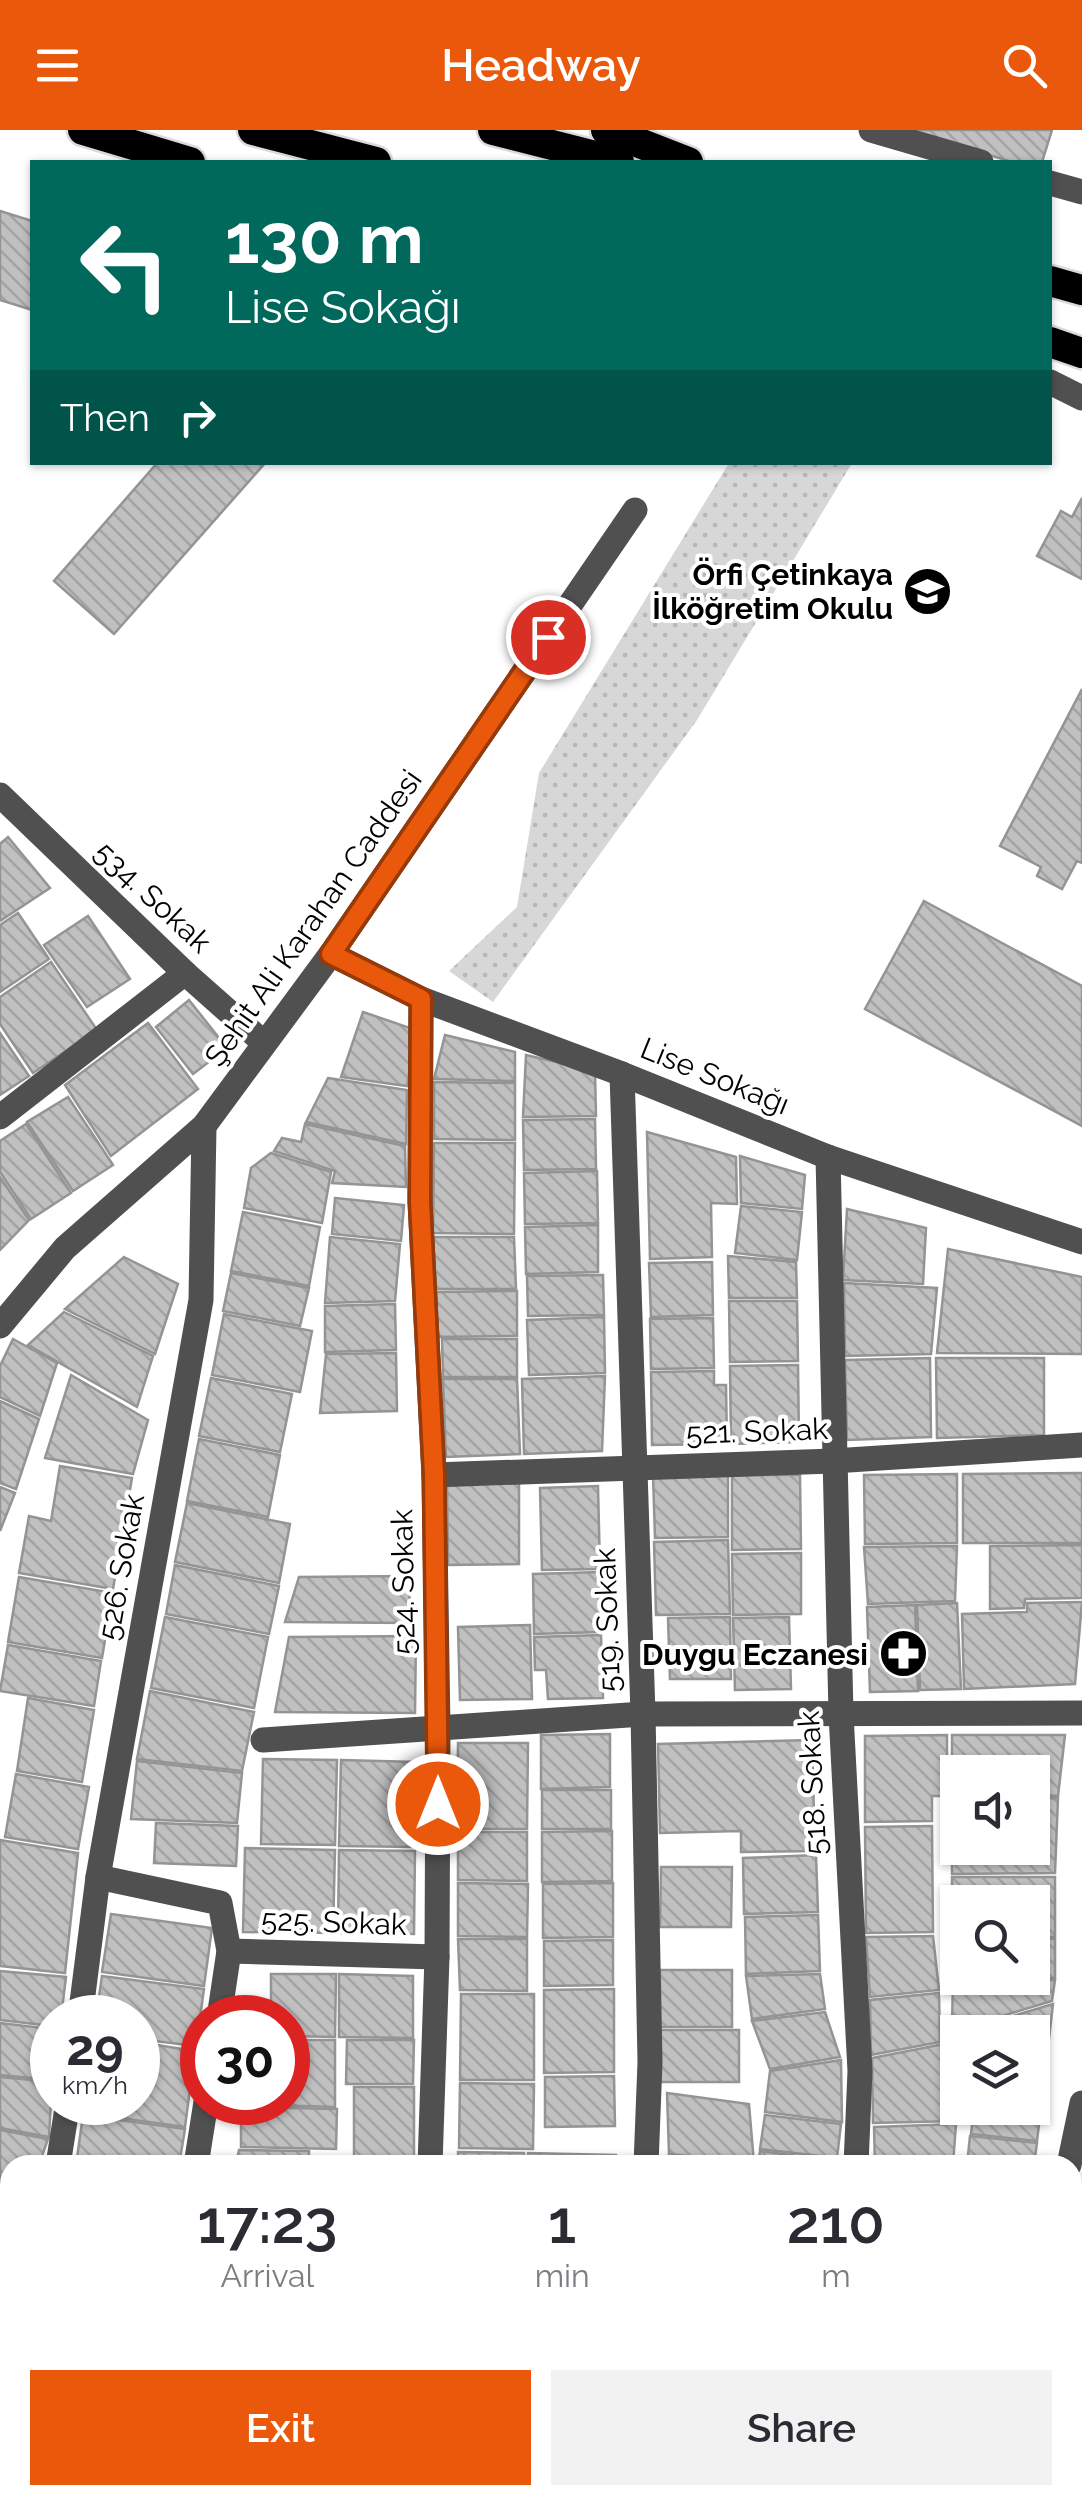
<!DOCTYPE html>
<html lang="en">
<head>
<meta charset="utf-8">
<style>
	:root { --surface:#fff; --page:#f2f2f3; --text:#2b2b33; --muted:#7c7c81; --accent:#ea580c }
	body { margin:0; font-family:Raleway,sans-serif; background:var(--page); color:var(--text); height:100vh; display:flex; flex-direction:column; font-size:38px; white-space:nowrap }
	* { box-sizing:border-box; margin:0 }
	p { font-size:32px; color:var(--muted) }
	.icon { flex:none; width:55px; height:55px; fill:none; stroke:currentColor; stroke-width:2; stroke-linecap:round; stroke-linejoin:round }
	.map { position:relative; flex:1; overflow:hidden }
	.details { position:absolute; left:0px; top:2025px; width:1082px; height:350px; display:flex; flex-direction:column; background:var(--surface); border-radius:30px 30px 0 0; box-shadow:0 2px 8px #0004 }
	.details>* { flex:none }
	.top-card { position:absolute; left:30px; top:30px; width:1022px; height:305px; border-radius:0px; box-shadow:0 2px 8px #0004; background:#00695c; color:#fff; overflow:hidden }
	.buttons { position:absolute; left:940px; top:1625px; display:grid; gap:20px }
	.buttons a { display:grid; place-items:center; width:110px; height:110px; border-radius:0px; background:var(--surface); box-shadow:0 2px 8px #0004; font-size:50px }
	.speed { position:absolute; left:30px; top:1865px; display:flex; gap:20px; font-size:50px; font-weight:700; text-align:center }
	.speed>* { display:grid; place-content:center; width:130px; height:130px; border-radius:50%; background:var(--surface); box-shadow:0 2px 8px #0004; line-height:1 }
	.speed small { font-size:25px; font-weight:400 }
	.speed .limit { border:15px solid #d22; background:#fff; color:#111 }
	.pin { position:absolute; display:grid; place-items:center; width:85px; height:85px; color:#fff; margin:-42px; border:5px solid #fff; border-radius:50%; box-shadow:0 2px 10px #0007 }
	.me { position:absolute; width:110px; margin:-55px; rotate:0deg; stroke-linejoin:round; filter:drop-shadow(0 0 8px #0008) }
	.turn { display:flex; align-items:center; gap:35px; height:210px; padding:0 30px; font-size:45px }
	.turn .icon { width:130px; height:130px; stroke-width:2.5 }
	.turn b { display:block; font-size:70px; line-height:85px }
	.then { display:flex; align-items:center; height:95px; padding:0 30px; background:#0003; gap:20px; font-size:38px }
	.eta { display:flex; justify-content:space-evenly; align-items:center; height:170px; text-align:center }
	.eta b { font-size:60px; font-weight:600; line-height:70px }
	.action { display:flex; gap:20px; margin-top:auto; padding:20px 30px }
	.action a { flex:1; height:115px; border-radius:0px; background:var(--accent); color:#fff; font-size:40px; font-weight:600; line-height:115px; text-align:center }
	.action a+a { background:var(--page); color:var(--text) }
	header { display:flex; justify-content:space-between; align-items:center; height:130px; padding:0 30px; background:var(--accent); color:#fff; font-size:45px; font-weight:600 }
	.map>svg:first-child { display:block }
	.park { fill:url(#park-dots) }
	.building { fill:url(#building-back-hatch); stroke:#949494; stroke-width:2.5 }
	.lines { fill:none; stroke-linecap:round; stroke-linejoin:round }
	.highway-casing { stroke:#dbdbdb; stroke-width:35 }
	.minor { stroke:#505050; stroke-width:25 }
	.highway { stroke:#000; stroke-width:30 }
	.route-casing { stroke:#983908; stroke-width:25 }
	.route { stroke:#ea580c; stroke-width:18 }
	.labels { text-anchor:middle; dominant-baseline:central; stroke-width:8; stroke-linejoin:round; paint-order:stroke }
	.poi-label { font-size:30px; font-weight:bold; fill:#000; stroke:#fff; text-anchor:end }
	.street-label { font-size:30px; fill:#000; stroke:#fff }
</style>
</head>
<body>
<header><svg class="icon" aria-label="menu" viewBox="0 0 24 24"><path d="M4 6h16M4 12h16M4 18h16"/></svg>Headway<svg class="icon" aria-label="search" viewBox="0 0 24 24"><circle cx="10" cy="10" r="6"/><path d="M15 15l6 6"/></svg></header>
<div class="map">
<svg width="1082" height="2375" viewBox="0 0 1082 2375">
	<defs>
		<pattern id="park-dots" width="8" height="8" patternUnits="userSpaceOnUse" patternTransform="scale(2.5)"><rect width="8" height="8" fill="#d7d7d7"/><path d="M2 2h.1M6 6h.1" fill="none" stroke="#b7b7b7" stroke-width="1.8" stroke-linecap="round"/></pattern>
		<pattern id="building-back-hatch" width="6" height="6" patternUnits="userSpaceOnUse" patternTransform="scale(2.5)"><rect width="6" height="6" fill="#c0c0c0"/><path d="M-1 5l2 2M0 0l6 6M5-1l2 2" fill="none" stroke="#a3a3a3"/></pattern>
	</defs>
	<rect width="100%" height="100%" fill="#fff"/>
	<!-- park -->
	<polygon class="park" points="729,333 852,333 697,590 493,872 449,841 517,777 539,643"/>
	<!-- building -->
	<g class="building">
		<polygon points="907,0 1052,0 1042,32 1012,32"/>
		<polygon points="0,81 32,91 32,180 0,170"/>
		<polygon points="158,332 266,332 114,504 54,451"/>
		<polygon points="1082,368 1082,449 1037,426 1061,381 1072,387"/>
		<polygon points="1082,559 1082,733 1077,731 1062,759 1037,746 1041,737 1000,716"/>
		<polygon points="8,707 50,758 0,791 0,714"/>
		<polygon points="924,771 1082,856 1082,996 865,879"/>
		<polygon points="18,783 49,829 0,862 0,795"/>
		<polygon points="88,786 130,849 87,877 44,815"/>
		<polygon points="51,832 97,900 33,943 0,894 0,867"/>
		<polygon points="189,870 227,918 193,944 156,897"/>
		<polygon points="363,882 416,900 407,956 341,947"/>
		<polygon points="148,893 198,959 111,1026 65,955"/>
		<polygon points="0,903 29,946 0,965"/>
		<polygon points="445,905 515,922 515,951 434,949"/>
		<polygon points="526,925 595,941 596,986 523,987"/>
		<polygon points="328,948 407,960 406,1014 306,992"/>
		<polygon points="434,952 515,953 515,1010 434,1009"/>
		<polygon points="68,967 113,1035 73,1061 27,992"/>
		<polygon points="595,989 596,1039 524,1040 523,990"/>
		<polygon points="26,994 71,1063 31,1089 0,1042 0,1011"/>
		<polygon points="305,994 405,1016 406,1057 332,1053 335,1041 274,1021 282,1008 301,1012"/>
		<polygon points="647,1002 736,1027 737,1074 711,1073 712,1127 650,1129"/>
		<polygon points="434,1013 515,1013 514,1104 433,1103"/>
		<polygon points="271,1023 331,1042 322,1093 244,1078 251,1038"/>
		<polygon points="740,1026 805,1045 802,1079 741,1073"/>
		<polygon points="597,1041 598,1093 525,1094 524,1043"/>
		<polygon points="0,1047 29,1090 0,1120"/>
		<polygon points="335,1068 404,1075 401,1111 332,1104"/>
		<polygon points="741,1076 802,1082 797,1130 735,1123"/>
		<polygon points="847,1079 926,1098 923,1154 843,1150"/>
		<polygon points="243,1082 320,1097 309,1156 231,1141"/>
		<polygon points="598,1095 598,1142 526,1144 525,1097"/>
		<polygon points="330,1107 400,1114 395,1171 325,1173"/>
		<polygon points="433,1107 514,1107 516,1159 436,1159"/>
		<polygon points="948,1119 1082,1147 1082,1224 937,1223"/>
		<polygon points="728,1126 796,1132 797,1168 729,1168"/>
		<polygon points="124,1127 178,1154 155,1224 65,1179"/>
		<polygon points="712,1132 713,1185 651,1187 649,1133"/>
		<polygon points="231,1143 309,1158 300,1196 223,1181"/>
		<polygon points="603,1145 604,1185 528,1186 527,1146"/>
		<polygon points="844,1153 937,1158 931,1224 845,1226"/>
		<polygon points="517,1161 517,1206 436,1207 436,1162"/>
		<polygon points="729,1171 797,1171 798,1231 730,1232"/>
		<polygon points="395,1174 396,1220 325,1222 325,1176"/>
		<polygon points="64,1182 153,1226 137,1277 28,1215"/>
		<polygon points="224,1184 312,1201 300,1262 212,1245"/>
		<polygon points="604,1187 605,1243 529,1245 527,1190"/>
		<polygon points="713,1188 714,1238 651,1239 650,1189"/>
		<polygon points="13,1209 57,1233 40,1286 0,1267 0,1236"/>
		<polygon points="442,1209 517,1209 517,1247 443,1247"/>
		<polygon points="396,1223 397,1281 320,1283 326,1224"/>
		<polygon points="930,1228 931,1307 847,1310 845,1230"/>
		<polygon points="936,1228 1044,1228 1044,1305 937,1308"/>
		<polygon points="798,1235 799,1312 731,1314 730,1236"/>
		<polygon points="714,1241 714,1255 726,1255 727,1314 652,1315 651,1242"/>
		<polygon points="71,1245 148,1290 133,1344 45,1328"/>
		<polygon points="605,1246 602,1321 524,1324 522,1249"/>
		<polygon points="211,1248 292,1264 280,1322 199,1306"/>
		<polygon points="443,1249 517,1249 520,1324 446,1327"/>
		<polygon points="0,1271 39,1289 16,1359 0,1353"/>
		<polygon points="199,1309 280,1325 268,1387 187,1371"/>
		<polygon points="60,1336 132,1348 113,1459 19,1443 29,1386 51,1391"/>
		<polygon points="1082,1343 1082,1413 963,1413 963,1344"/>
		<polygon points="728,1344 728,1407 655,1408 653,1345"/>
		<polygon points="957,1344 957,1413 865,1414 864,1345"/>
		<polygon points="732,1345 800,1345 801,1419 732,1420"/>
		<polygon points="519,1351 519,1434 448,1435 447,1352"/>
		<polygon points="598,1356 600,1439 542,1440 540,1358"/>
		<polygon points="0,1357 15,1363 0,1401"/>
		<polygon points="187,1373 290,1394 279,1453 175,1432"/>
		<polygon points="728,1410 730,1484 656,1485 654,1412"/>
		<polygon points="1082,1415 1082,1468 1025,1469 1024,1478 990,1479 990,1416"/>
		<polygon points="957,1416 955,1471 868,1474 864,1417"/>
		<polygon points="801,1423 801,1484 733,1485 732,1424"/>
		<polygon points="175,1435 279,1456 269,1504 166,1484"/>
		<polygon points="600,1442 600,1502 534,1504 533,1444"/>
		<polygon points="409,1446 410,1493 285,1492 299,1447"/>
		<polygon points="19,1447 113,1463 102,1528 8,1512"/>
		<polygon points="1082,1472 1075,1554 964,1559 962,1484 1027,1482 1027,1473"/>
		<polygon points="957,1473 961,1559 920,1560 917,1475"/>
		<polygon points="915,1475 918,1561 870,1562 867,1477"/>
		<polygon points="165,1487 268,1507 254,1578 151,1558"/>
		<polygon points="730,1487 731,1549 670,1549 668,1488"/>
		<polygon points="789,1487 791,1559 735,1560 733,1488"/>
		<polygon points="530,1495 532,1569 460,1570 458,1497"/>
		<polygon points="601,1505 603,1568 548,1569 546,1540 535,1540 534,1507"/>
		<polygon points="416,1506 415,1583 275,1582 289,1507"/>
		<polygon points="8,1515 101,1531 94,1576 0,1561"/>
		<polygon points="150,1561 254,1582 242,1641 137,1629"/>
		<polygon points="28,1568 94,1580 82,1652 17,1641"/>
		<polygon points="610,1604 610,1657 541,1659 541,1605"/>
		<polygon points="947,1605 947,1666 932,1666 932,1691 865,1692 865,1606"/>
		<polygon points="952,1605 1065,1605 1058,1666 1032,1665 1032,1642 958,1642 958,1665 952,1665"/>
		<polygon points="812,1610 815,1721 741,1722 741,1701 660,1703 658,1614"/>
		<polygon points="458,1613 528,1613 527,1699 457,1699"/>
		<polygon points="263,1629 337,1630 335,1715 261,1714"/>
		<polygon points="341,1630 417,1632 415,1717 339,1716"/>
		<polygon points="137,1631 242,1643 237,1693 131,1689"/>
		<polygon points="16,1644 89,1657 78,1719 5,1707"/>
		<rect x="542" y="1660" width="69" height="39"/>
		<polygon points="1058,1668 1055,1743 952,1744 952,1669 958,1669 958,1718 1032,1718 1032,1669"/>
		<polygon points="156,1693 238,1696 236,1736 154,1733"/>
		<polygon points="932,1696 933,1802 866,1803 865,1697"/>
		<polygon points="612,1701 612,1751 542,1752 542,1702"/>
		<polygon points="458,1702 527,1702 527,1751 458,1750"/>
		<polygon points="0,1710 78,1723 65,1843 0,1836"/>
		<polygon points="245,1718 335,1720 333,1803 243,1802"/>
		<polygon points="339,1720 415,1721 414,1804 338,1803"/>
		<polygon points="816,1725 818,1782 744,1784 743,1728"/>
		<polygon points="661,1737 732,1737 731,1797 660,1797"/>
		<polygon points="952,1747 1055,1747 1055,1807 1032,1807 1032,1772 958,1772 958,1807 952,1807"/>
		<polygon points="458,1753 528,1754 527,1807 458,1806"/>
		<polygon points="613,1753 613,1807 543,1808 543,1754"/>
		<polygon points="111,1784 212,1798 204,1856 102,1842"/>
		<polygon points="818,1785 820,1841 746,1844 745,1787"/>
		<polygon points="933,1806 939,1860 870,1867 866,1807"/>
		<polygon points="458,1809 527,1809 527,1861 460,1860"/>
		<polygon points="952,1809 958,1809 958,1848 1032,1848 1032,1809 1055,1809 1055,1848 953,1848"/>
		<polygon points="613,1810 613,1855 544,1856 544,1811"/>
		<rect x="660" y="1840" width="72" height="57"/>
		<polygon points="0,1841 66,1847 61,1888 52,1888 52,1896 0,1890"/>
		<polygon points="271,1844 336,1844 335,1907 288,1906 288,1888 271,1888"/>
		<polygon points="339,1844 413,1846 413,1908 339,1907"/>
		<polygon points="820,1844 825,1879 752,1889 746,1846"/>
		<polygon points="102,1846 204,1859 196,1916 138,1909 138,1888 96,1888"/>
		<polygon points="953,1850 1055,1850 1052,1871 982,1892 952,1894"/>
		<polygon points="614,1859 614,1942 544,1943 544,1860"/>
		<polygon points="939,1863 940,1912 871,1925 870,1870"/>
		<polygon points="461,1864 534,1864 534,1950 460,1950"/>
		<polygon points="1053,1874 1043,1960 1032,1959 1032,1902 982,1902 983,1895"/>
		<polygon points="825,1882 840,1927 770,1939 752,1891"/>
		<polygon points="0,1893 52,1899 52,1950 0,1945"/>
		<rect x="660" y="1900" width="79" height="52"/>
		<polygon points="288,1910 335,1910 335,1977 270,1975 288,1972"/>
		<polygon points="347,1910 414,1910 413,1954 346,1954"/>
		<polygon points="138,1912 195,1921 185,1997 84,1983 85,1972 138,1972"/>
		<polygon points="954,1912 956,1991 873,1993 872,1928"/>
		<polygon points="841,1930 842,1992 765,1982 770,1941"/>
		<polygon points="614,1946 615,1996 545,1997 545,1947"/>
		<polygon points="0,1947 52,1952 49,2007 0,1998"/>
		<polygon points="460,1953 534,1954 533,2019 459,2018"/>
		<rect x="354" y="1957" width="60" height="74"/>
		<polygon points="1032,1962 1043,1963 1037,2011 971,2004 974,1978 1032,1978"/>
		<polygon points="667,1963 749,1974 754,2033 669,2024"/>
		<polygon points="241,1977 337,1979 336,2019 241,2017"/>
		<polygon points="83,1985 185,1999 179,2035 76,2035"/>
		<polygon points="765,1985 841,1994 837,2028 760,2019"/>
		<polygon points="956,1994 953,2035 875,2035 874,1997"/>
		<polygon points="0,2000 48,2009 39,2035 10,2035 10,2095 0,2090"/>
		<polygon points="970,2006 1037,2013 1034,2035 967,2035"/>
		<polygon points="239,2020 309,2021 309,2035 236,2035"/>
		<polygon points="760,2021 837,2031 836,2035 758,2035"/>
		<polygon points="458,2022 524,2023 524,2035 458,2035"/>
		<polygon points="528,2023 616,2025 616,2035 528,2035"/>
		<polygon points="669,2026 744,2035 670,2035"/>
		<polygon points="0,2094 10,2099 10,2114 0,2137"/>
		<polygon points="10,2271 10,2329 0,2324 0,2306"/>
		<polygon points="0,2328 10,2333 10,2365 71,2365 85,2372 84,2375 0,2375"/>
		<polygon points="1072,2340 1082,2340 1082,2375 1067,2375 1066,2365 1072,2365"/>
		<polygon points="142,2365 199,2365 222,2375 139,2375"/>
		<polygon points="255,2365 325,2365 323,2375 253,2375"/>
		<polygon points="365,2365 433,2365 431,2375 362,2375"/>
		<polygon points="436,2365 476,2365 493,2375 434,2375"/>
		<polygon points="534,2365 605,2365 603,2375 530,2375"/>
		<polygon points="607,2365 663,2365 662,2375 606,2375"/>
		<polygon points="666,2365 711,2365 716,2366 714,2375 665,2375"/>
		<polygon points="912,2365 988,2365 987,2372"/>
	</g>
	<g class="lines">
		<defs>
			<g id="highway">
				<polyline points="83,0 190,32"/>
				<polyline points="253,0 376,32"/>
				<polyline points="493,0 619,32"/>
				<polyline points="606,0 688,32"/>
				<polyline points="1050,151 1082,160"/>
				<polyline points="1050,212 1082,223"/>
			</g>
		</defs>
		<!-- highway casing -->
		<use href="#highway" class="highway-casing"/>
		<!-- minor -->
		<g class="minor">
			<polyline points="871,0 981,32"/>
			<polyline points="1050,53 1082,62"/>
			<polyline points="1050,252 1082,268"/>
			<polyline points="0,665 185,843 264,913"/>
			<polyline points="331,824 421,869 622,944 828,1027 1082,1112"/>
			<polyline points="421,869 420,1072 434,1345 438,1598 437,1827 430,2035"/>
			<polyline points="622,944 643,1584 650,1932 646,2035"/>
			<polyline points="0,987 185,843"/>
			<polyline points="828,1027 841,1584 860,1941 856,2035"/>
			<polyline points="0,1196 65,1118 204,996 331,824 635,380"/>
			<polyline points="434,1345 833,1331 1082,1315"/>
			<polyline points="263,1610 643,1584 1082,1583"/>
			<polyline points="98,1747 220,1773 229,1821 219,1888"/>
			<polyline points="229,1821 437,1827"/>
			<polyline points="80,1888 98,1747 201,1170 204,996"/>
			<polyline points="58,2035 68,1972"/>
			<polyline points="196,2035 206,1972"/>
			<polyline points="1069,2035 1082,1973"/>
			<polyline points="0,2230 10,2199"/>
			<polyline points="1072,2266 1082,2265"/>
			<polyline points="845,2365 914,2375"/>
			<polyline points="109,2375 112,2365"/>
			<polyline points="346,2375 350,2365"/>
			<polyline points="520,2375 524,2365"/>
			<polyline points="1015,2375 1016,2365"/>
		</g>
		<!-- highway -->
		<use href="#highway" class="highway"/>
	</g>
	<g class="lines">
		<defs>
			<polyline id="route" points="438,1674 434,1345 420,1072 421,869 331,824 548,507"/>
		</defs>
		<!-- route casing -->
		<use href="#route" class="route-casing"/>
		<!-- route -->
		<use href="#route" class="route"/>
	</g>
	<!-- icons -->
	<defs>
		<symbol id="school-disc" viewBox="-11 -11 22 22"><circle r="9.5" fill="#000" stroke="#fff"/><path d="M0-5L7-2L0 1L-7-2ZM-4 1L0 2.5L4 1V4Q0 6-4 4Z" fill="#fff"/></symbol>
		<symbol id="pharmacy-disc" viewBox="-11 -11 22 22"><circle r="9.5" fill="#000" stroke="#fff"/><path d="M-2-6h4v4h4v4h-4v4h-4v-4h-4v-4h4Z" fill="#fff"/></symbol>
	</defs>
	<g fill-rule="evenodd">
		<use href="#school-disc" x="900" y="434" width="55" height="55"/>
		<use href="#pharmacy-disc" x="876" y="1496" width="55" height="55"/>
	</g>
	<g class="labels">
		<!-- poi labels -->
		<g class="poi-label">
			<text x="893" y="444">Örfi Çetinkaya<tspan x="893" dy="34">İlköğretim Okulu</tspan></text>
			<text x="868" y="1524">Duygu Eczanesi</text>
		</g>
		<!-- street labels -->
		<g class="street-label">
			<text transform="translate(153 767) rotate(43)">534. Sokak</text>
			<text transform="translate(313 788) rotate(-55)">Şehit Ali Karahan Caddesi</text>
			<text transform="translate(715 946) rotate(22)">Lise Sokağı</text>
			<text transform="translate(757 1301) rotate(-2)">521. Sokak</text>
			<text transform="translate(121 1437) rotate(-80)">526. Sokak</text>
			<text transform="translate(403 1452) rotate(-91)">524. Sokak</text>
			<text transform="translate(607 1490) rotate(-92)">519. Sokak</text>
			<text transform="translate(812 1653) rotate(-93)">518. Sokak</text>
			<text transform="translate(334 1792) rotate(2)">525. Sokak</text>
		</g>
	</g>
</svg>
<div class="buttons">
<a><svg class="icon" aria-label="sound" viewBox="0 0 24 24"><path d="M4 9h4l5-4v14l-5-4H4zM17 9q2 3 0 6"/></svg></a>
<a><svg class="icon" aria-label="search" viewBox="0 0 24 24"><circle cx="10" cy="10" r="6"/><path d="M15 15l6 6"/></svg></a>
<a><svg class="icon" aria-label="layers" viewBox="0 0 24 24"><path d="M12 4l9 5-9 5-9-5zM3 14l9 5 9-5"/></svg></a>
</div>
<div class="speed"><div>29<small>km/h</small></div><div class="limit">30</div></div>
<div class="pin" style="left:548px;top:507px;background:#d93025"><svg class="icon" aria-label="arrive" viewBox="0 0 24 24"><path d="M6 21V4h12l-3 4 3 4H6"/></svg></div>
<svg class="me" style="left:438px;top:1674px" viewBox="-20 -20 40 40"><circle r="17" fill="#ea580c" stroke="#fff" stroke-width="3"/><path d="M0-11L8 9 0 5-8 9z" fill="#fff"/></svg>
<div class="top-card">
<div class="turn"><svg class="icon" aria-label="left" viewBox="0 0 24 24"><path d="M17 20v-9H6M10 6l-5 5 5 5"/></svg><div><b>130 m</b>Lise Sokağı</div></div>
<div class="then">Then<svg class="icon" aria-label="right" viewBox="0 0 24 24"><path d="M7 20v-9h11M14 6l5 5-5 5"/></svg></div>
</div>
<section class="details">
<div class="eta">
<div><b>17:23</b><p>Arrival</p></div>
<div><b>1</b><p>min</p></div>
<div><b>210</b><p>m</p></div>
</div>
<div class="action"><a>Exit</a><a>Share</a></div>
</section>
</div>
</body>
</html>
